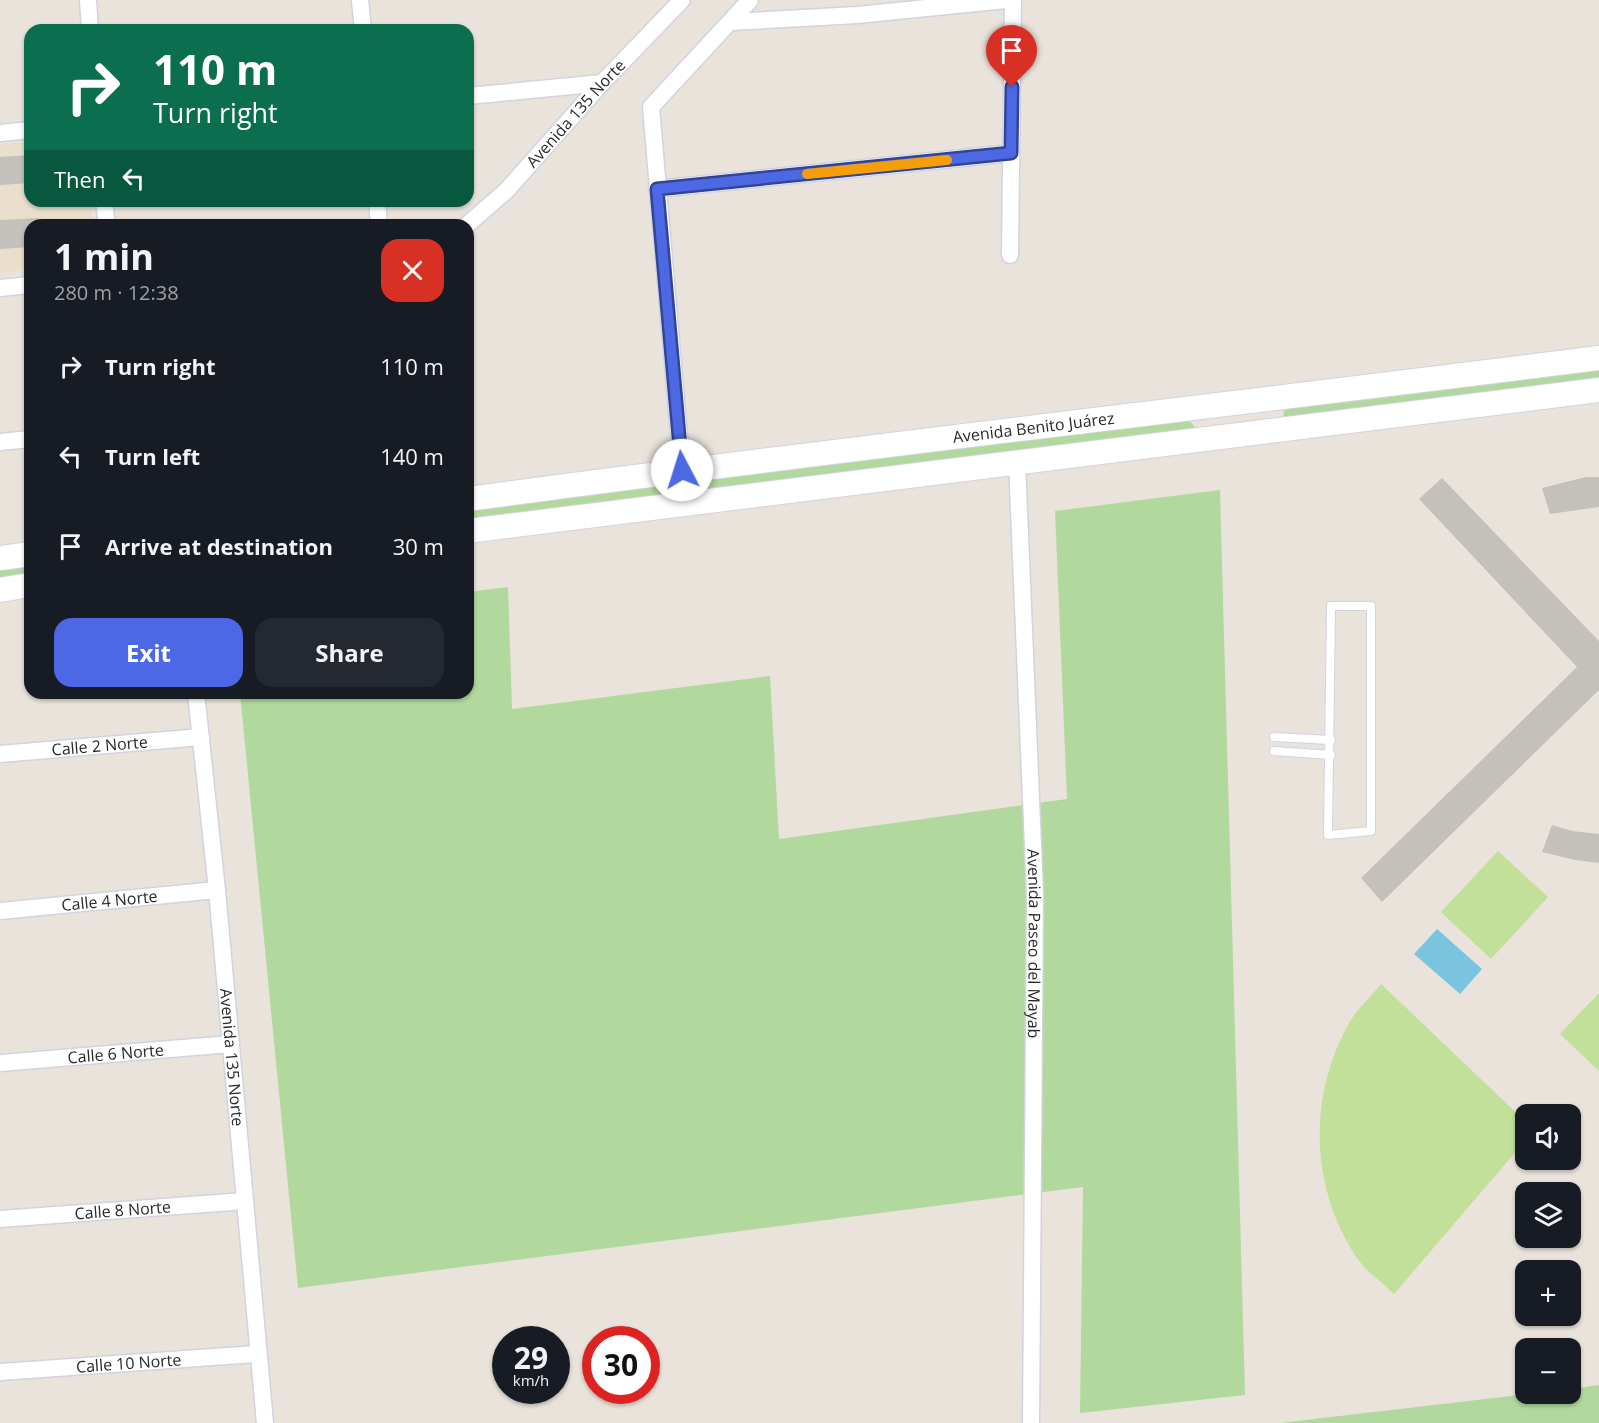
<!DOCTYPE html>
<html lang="en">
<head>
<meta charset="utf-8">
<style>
	:root { --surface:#171b24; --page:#242831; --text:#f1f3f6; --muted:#9ea1a6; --accent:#4d68e4 }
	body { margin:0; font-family:"Open Sans",sans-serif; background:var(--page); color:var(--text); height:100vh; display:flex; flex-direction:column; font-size:22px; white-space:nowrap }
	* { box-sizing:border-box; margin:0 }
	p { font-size:20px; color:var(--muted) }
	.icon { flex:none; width:33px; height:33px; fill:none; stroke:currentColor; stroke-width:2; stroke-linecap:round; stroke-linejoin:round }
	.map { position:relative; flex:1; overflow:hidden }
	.sheet { position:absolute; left:24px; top:219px; width:450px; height:480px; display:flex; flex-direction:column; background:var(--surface); border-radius:18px; box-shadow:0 2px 4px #0004 }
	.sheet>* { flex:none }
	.hud { position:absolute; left:24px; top:24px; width:450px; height:183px; border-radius:18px; box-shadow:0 2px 4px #0004; background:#0b6e4f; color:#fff; overflow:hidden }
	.tools { position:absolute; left:1515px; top:1104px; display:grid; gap:12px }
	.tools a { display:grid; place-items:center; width:66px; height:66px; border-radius:12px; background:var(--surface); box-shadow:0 2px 4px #0004; font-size:30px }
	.speed { position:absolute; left:492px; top:1326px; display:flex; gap:12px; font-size:30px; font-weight:700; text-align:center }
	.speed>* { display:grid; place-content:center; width:78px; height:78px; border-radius:50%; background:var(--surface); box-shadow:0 2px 4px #0004; line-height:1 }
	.speed small { font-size:15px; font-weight:400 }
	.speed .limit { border:9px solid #d22; background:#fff; color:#111 }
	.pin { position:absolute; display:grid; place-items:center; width:51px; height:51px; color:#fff; margin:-62px -26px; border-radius:50% 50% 50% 0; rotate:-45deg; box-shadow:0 0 6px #0007 }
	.pin .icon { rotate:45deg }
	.me { position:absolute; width:66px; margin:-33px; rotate:355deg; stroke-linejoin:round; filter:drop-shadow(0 0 4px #0008) }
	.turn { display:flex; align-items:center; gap:21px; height:126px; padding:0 30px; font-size:27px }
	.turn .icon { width:78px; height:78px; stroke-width:2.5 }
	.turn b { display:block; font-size:42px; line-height:51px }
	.then { display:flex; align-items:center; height:57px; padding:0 30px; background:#0003; gap:12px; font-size:22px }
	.round { display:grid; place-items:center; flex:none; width:63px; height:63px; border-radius:18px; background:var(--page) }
	.headline { display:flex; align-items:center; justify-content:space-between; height:102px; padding:0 30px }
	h1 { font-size:36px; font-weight:700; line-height:45px }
	.button { display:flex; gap:12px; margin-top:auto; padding:12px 30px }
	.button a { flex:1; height:69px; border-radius:18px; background:var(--accent); color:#fff; font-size:24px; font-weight:700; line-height:69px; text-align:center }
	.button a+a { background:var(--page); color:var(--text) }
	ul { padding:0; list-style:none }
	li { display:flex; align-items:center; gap:18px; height:90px; padding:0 30px }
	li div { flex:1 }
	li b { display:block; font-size:22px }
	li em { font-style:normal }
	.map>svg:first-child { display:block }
	.education { fill:#e9dfcc }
	.green { fill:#b2d99d }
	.pitch { fill:#c2e09a }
	.water { fill:#79c4df }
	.building { fill:#c4c0bb }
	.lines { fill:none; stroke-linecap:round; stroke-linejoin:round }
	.service-casing { stroke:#d1d3df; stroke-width:10 }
	.minor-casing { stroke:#d1d3df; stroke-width:19 }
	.secondary-casing { stroke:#d1d3df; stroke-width:26 }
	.service { stroke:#fff; stroke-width:8 }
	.minor { stroke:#fff; stroke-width:16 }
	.secondary { stroke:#fff; stroke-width:24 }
	.route-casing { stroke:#324494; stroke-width:15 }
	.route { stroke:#4d68e4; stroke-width:10 }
	.slow { stroke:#f59e0b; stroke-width:10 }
	.labels { text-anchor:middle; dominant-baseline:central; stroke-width:6; stroke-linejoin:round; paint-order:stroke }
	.street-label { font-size:16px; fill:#282828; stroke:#fff }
</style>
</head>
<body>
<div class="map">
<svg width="1599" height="1423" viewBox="0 0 1599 1423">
	<rect width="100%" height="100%" fill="#e9e3db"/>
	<!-- education -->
	<polygon class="education" points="30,142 30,201 91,201 93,225 30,225 30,270 0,272 0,144"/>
	<!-- green -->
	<g class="green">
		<polygon points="1599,370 1599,380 1286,418 1283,415 1285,407"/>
		<polygon points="1188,419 1195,427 1189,431 805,479 468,518 468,507"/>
		<polygon points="1220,490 1245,1395 1080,1413 1083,1187 298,1288 240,693 468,693 468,592 508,587 512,709 770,676 779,839 1067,799 1055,511"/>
		<polygon points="30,563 30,579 0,583 0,567"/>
		<polygon points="1599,1385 1599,1423 1280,1423 1529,1394 1570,1394 1571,1389"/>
	</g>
	<!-- pitch -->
	<g class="pitch">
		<polygon points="1498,851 1548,897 1491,959 1441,912"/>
		<path d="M 1381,984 L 1526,1122 L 1525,1141 L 1394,1294 C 1382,1282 1364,1270 1355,1255 C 1310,1185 1308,1096 1349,1023 C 1357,1009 1371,997 1381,984 Z"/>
		<polygon points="1599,993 1599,1071 1560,1034"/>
	</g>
	<!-- water -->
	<polygon class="water" points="1437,929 1482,969 1460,994 1414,954"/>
	<!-- building -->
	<g class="building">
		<polygon points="30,155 30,183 0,185 0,157"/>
		<polygon points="38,218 38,225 30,225 30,247 0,249 0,220"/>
		<polygon points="1586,477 1599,477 1599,507 1550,514 1542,488"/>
		<polygon points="1442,478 1599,641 1599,690 1382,902 1361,878 1577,667 1419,499"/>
		<polygon points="1552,825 1572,831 1599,834 1599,863 1575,860 1542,852"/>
	</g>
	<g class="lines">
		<defs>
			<g id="service">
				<polygon points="1331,606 1371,606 1371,831 1328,835"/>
				<polyline points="1274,737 1331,740"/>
				<polyline points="1274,751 1331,755"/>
			</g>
			<g id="minor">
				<polyline points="88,0 90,30"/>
				<polyline points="360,0 363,30"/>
				<polyline points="731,22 857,15 1006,0"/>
				<polyline points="468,96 602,83"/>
				<polyline points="0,133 30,130"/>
				<polyline points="657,189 1011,153"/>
				<polyline points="104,201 107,225"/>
				<polyline points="377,201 379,225"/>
				<path id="s1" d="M 467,225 L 507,190 L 602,83 L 682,0"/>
				<polyline points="1010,255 1013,0"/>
				<polyline points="0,288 30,285"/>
				<polyline points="0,442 30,439"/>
				<path id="s2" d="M 1017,462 L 1035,894 L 1031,1423"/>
				<polyline points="682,470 651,107 750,0"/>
				<path id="s3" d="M 196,693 L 217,890 L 265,1423"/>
				<path id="s4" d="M 0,754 L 201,737"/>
				<path id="s5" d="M 0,911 L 217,890"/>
				<path id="s6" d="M 0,1063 L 231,1044"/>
				<path id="s7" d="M 0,1219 L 245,1201"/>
				<path id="s8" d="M 0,1372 L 257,1354"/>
			</g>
			<g id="secondary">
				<path id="s9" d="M 468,499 C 844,448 1222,406 1599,358"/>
				<polyline points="468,531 1599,390"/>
				<polyline points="0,558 30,554"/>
				<polyline points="0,590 30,585"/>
			</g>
		</defs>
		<!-- service casing -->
		<use href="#service" class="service-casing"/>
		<!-- minor casing -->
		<use href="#minor" class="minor-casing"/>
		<!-- secondary casing -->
		<use href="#secondary" class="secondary-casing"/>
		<!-- service -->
		<use href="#service" class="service"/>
		<!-- minor -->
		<use href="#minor" class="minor"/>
		<!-- secondary -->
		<use href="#secondary" class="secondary"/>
	</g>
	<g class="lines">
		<defs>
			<polyline id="route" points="682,470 657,189 1011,153 1012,87"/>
		</defs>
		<!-- route casing -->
		<use href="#route" class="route-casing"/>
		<!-- route -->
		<use href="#route" class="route"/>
		<!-- slow -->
		<polyline class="slow" points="807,174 947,160"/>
	</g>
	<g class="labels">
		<!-- street labels -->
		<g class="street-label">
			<text stroke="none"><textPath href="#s1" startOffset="156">Avenida 135 Norte</textPath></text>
			<text stroke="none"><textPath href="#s9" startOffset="570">Avenida Benito Juárez</textPath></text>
			<text stroke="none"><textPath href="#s4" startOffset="100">Calle 2 Norte</textPath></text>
			<text stroke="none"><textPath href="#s5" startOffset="110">Calle 4 Norte</textPath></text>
			<text stroke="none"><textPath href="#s2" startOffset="482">Avenida Paseo del Mayab</textPath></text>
			<text stroke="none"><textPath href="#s6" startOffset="116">Calle 6 Norte</textPath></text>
			<text stroke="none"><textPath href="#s3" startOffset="366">Avenida 135 Norte</textPath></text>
			<text stroke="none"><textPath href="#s7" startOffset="123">Calle 8 Norte</textPath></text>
			<text stroke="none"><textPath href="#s8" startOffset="129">Calle 10 Norte</textPath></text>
		</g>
	</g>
</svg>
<div class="tools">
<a><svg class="icon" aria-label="sound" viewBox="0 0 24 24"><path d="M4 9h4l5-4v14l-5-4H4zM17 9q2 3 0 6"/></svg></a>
<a><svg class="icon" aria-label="layers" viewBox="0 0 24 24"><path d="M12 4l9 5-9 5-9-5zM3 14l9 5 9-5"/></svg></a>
<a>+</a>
<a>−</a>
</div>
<div class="speed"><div>29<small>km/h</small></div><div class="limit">30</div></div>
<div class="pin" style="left:1012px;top:87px;background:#d93025"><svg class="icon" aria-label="arrive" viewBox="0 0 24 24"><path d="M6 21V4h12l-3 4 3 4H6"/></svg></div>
<svg class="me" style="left:682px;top:470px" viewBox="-20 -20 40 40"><circle r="19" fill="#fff"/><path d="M0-13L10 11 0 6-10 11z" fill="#4d68e4"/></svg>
<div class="hud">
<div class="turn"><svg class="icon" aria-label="right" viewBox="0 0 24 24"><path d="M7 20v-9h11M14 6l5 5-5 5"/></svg><div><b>110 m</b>Turn right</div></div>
<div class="then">Then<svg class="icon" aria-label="left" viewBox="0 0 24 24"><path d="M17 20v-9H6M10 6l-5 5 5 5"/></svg></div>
</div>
<section class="sheet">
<div class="headline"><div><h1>1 min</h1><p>280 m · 12:38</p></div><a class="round" style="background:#d93025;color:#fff"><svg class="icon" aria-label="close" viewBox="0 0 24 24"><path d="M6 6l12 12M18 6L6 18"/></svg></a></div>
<ul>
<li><svg class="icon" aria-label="right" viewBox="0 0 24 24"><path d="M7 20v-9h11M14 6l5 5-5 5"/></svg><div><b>Turn right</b></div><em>110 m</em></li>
<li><svg class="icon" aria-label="left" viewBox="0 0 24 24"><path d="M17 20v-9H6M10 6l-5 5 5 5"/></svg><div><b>Turn left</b></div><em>140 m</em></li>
<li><svg class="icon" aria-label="arrive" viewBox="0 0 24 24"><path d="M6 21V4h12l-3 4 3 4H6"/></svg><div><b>Arrive at destination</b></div><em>30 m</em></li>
</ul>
<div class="button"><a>Exit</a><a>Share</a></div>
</section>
</div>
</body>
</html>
